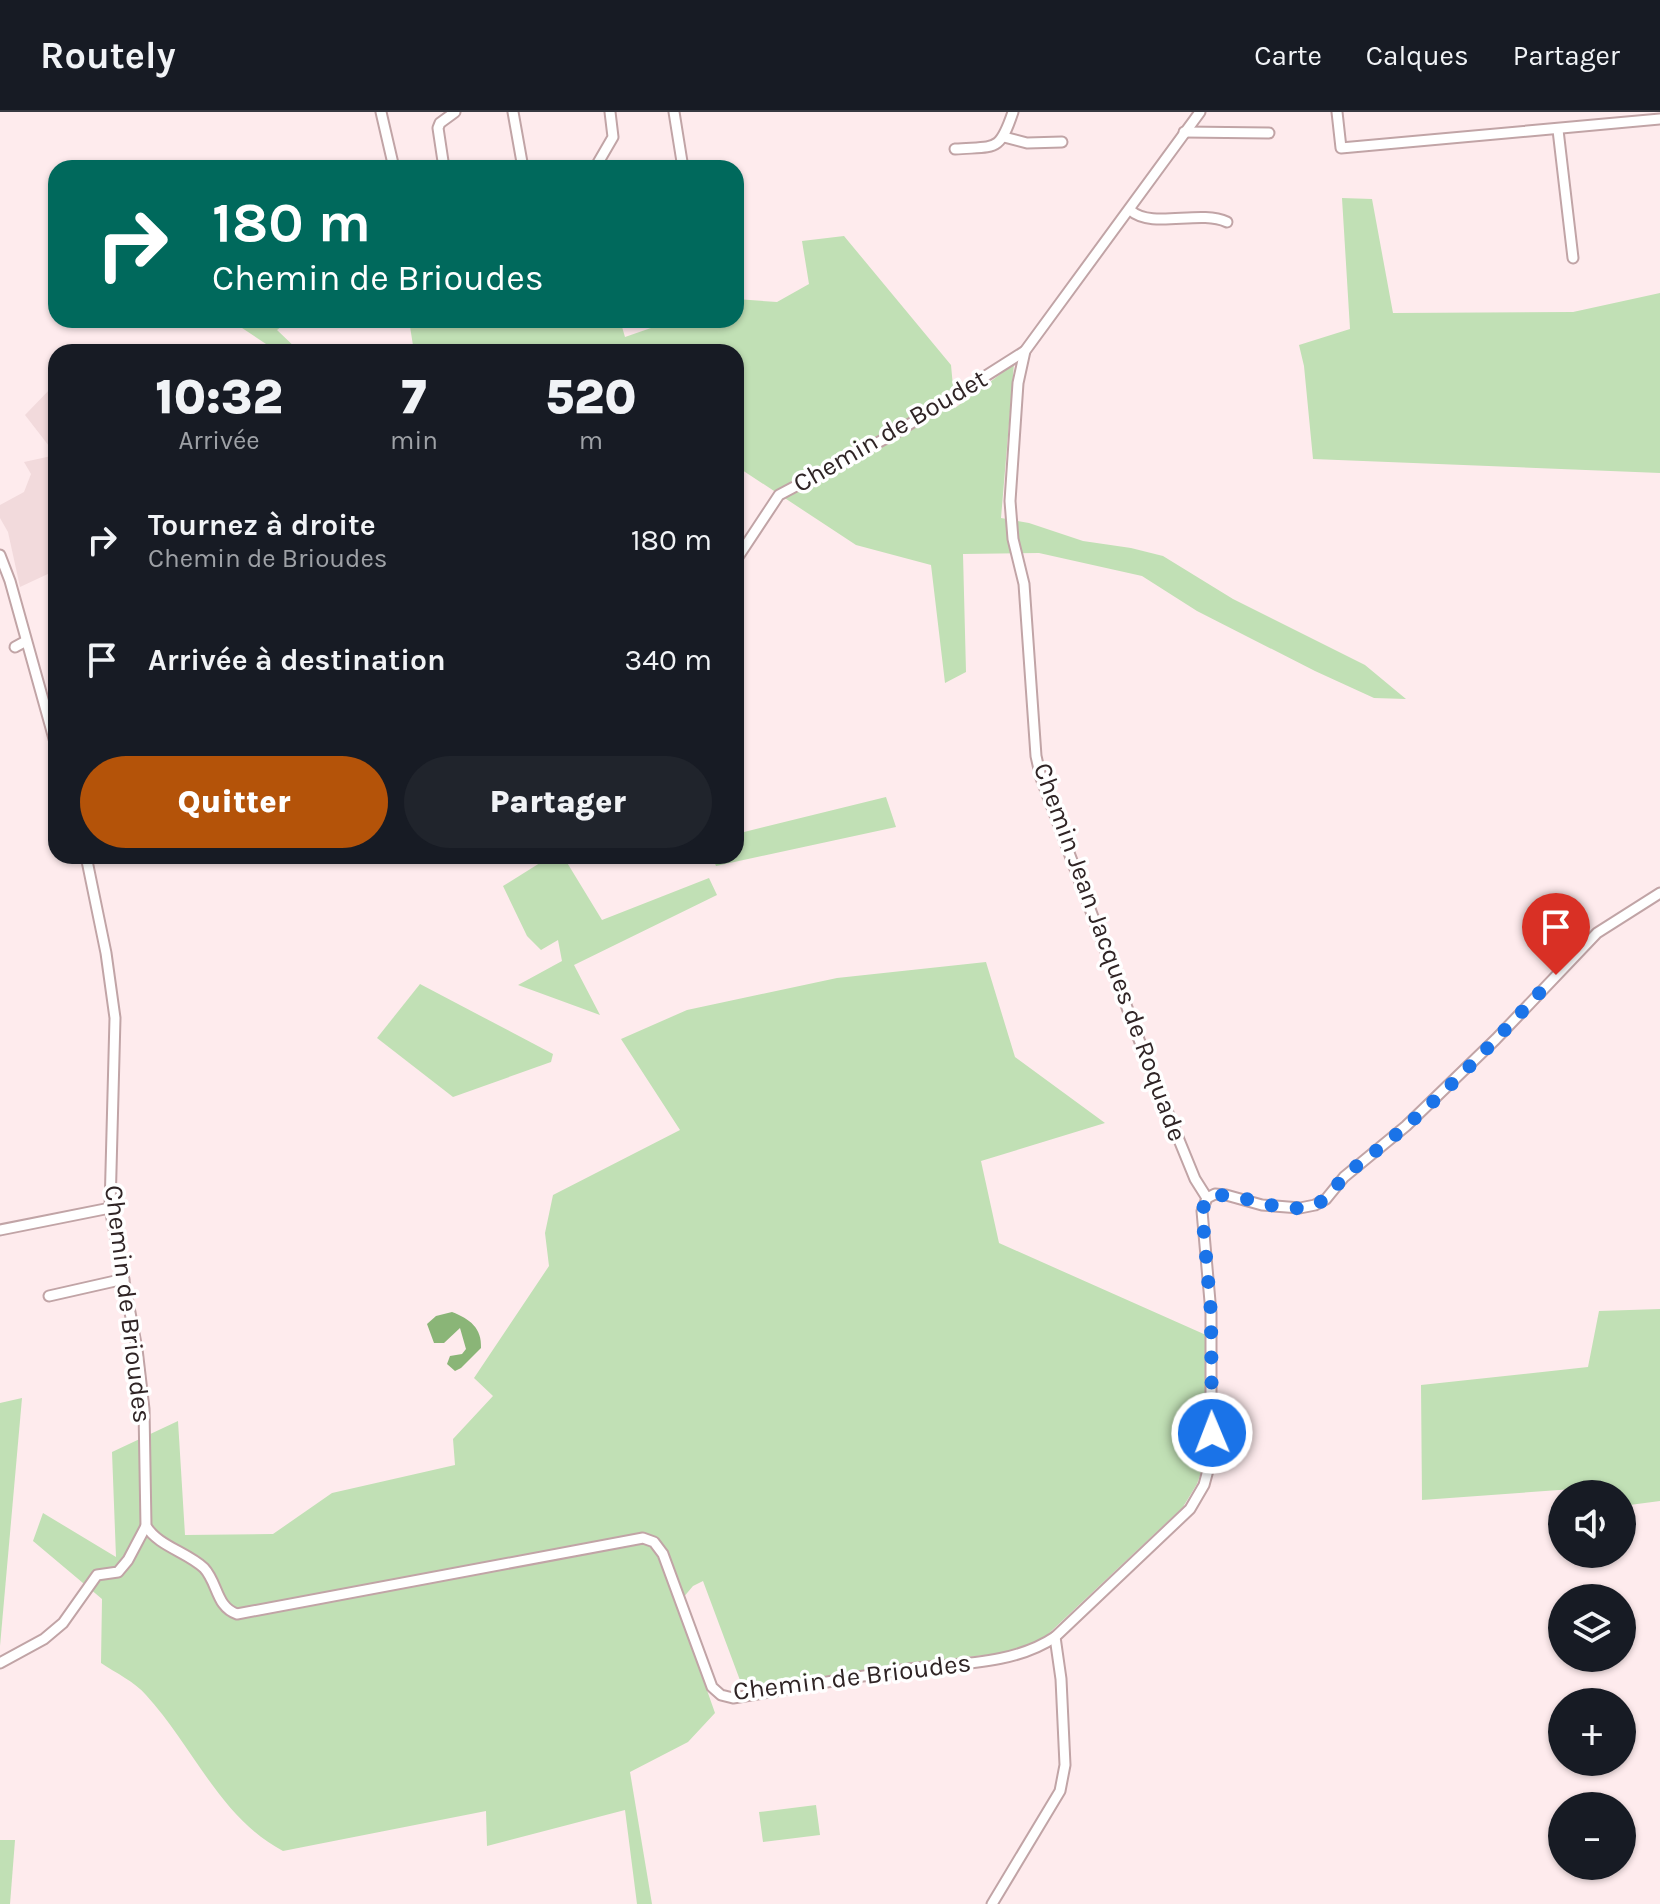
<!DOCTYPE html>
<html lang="fr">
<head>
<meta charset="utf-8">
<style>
	:root { --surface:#171b24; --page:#20242c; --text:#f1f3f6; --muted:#9ea1a6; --line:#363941; --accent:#b45309 }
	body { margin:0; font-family:Karla,sans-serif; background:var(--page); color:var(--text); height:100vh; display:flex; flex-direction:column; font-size:30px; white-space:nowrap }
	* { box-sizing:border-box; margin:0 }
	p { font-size:26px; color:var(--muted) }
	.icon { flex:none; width:44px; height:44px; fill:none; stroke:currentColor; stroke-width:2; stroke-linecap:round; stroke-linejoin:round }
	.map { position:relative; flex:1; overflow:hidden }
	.details { position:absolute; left:48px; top:232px; width:696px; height:520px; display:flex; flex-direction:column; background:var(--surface); border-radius:24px; box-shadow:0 2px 6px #0004 }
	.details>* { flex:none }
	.guide { position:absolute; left:48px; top:48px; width:696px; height:168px; border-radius:24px; box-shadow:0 2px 6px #0004; background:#00695c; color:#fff; overflow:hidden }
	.controls { position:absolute; left:1548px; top:1368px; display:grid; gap:16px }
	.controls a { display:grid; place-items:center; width:88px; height:88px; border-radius:50%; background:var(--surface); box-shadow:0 2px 6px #0004; font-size:40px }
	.pin { position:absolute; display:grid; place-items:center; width:68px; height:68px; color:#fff; margin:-82px -34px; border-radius:50% 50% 50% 0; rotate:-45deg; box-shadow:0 0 8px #0007 }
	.pin .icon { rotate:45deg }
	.me { position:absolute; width:88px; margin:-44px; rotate:359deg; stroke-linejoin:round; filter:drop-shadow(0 0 6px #0008) }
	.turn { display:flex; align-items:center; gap:28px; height:168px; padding:0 32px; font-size:36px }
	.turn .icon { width:104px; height:104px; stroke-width:2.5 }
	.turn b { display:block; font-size:56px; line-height:68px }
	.eta { display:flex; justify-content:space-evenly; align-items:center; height:136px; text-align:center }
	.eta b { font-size:48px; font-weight:800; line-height:56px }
	.cta { display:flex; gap:16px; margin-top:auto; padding:16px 32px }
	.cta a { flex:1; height:92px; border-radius:48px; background:var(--accent); color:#fff; font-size:32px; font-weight:800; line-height:92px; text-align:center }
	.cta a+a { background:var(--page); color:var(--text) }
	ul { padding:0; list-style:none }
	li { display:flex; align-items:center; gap:24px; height:120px; padding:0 32px }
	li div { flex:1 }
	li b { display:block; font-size:30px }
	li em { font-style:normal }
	header { display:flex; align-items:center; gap:48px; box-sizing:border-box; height:112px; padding:0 40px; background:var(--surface); border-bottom:2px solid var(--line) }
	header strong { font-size:38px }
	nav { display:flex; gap:44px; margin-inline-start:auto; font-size:28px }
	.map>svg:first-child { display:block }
	.built { fill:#f2dadc }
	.green { fill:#c1e0b5 }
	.water { fill:#8ab577 }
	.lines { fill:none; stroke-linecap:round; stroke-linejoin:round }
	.minor-casing { stroke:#c1a4a6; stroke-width:13 }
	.minor { stroke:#fff; stroke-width:9 }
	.route { stroke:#1a73e8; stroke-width:14; stroke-dasharray:0 25.2 }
	.labels { text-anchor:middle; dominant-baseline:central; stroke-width:7; stroke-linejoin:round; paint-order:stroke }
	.street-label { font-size:26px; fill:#2f2425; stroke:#fff }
</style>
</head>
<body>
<header>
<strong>Routely</strong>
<nav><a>Carte</a><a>Calques</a><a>Partager</a></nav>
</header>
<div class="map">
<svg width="1660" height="1792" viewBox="0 0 1660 1792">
	<rect width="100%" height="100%" fill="#feebed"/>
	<!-- built -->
	<polygon class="built" points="56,271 56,467 50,461 20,475 8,420 0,406 0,393 24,380 31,362 24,350 56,343 25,303"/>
	<!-- green -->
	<g class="green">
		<polygon points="1342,86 1372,87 1393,201 1573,200 1660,181 1660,361 1313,347 1304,254 1299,233 1350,217"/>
		<polygon points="844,124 951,253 955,296 1014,252 1001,406 1029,411 1083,429 1131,436 1163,444 1233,487 1365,553 1406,587 1374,586 1315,559 1197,499 1142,464 1039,441 963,442 966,560 945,571 931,453 856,433 736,354 736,240 414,240 409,208 620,208 625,225 674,208 736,208 736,187 777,190 809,172 802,129"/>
		<polygon points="230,208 290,208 277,218 300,240 278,240"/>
		<polygon points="886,685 896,715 716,754 712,744 736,744 736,722"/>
		<polygon points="551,744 563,744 602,808 709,766 717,783 574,853 600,903 518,873 562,849 558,828 541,838 527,824 503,774"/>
		<path d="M 986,850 L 1015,945 L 1105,1011 L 981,1049 L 999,1131 L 1206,1223 L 1205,1349 L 1197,1372 L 1183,1395 L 1045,1525 L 1017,1538 L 995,1542 L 911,1551 L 744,1579 L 703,1469 L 693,1474 L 677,1493 L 715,1601 L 688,1630 L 630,1660 L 652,1792 L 637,1792 L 625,1698 L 487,1734 L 486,1699 L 283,1739 C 221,1707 192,1633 146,1583 C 135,1570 116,1561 101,1551 L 102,1487 L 33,1429 L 43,1401 L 116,1445 L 112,1340 L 178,1309 L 185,1423 L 273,1422 L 332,1381 L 455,1353 L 453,1327 L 493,1284 L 474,1266 L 549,1154 L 545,1121 L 553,1083 L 680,1018 L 621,927 L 687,898 L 837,866 Z"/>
		<polygon points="420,872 553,942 551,950 453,985 377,926"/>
		<polygon points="1660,1197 1660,1389 1622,1394 1622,1382 1590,1382 1587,1376 1422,1388 1421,1273 1588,1255 1599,1199"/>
		<polygon points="22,1286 0,1534 0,1291"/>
		<polygon points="816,1693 820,1723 763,1730 759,1700"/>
		<polygon points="0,1728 15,1728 10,1792 0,1792"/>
	</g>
	<!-- water -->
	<path class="water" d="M 452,1200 C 470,1207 482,1216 481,1236 L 461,1256 L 455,1259 L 447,1252 L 450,1244 L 462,1242 L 466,1237 L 460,1216 L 444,1231 L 434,1231 L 427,1212 L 436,1204 Z"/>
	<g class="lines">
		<defs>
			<g id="minor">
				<polyline points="381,0 394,56"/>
				<polyline points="513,0 523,56"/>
				<polyline points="674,0 683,56"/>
				<polyline points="1200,0 1025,239 1018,271 1010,389 1013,427 1024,472 1036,644 1041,666 1150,957 1195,1067 1207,1086"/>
				<polyline points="1337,0 1341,36 1660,7"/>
				<polyline points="1558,18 1573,146"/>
				<polyline points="1184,20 1269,21"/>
				<polyline points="1004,25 1027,31 1062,30"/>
				<path d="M 955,37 C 996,34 999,41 1013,0"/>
				<polyline points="444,56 438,16 440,11 455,0"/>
				<polyline points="595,56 613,25 610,0"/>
				<path d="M 1130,98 C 1152,118 1199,97 1227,110"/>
				<polyline points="0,443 10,469 56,634"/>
				<polyline points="736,448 779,383 894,322 1025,239"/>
				<polyline points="15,535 26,529"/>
				<path d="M 86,744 L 106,841 L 115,906 L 110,1096 L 137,1237 L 144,1297 L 146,1414 C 158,1434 187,1440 204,1456 C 218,1471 216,1495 237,1502 L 643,1426 L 654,1430 L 663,1442 L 712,1575 L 721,1583 L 733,1586 C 789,1577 846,1566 902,1558 C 953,1551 1012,1554 1055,1525 L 1190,1397 L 1204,1373 L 1211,1347 L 1211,1201 L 1202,1099 L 1207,1086 L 1215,1082 L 1226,1083 L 1262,1093 L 1300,1096 L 1315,1093 L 1326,1087 L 1344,1065 L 1406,1014 L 1496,927 L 1597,821 L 1660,781"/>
				<polyline points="0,1118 110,1096"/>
				<polyline points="49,1184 124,1167"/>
				<polyline points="0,1551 44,1527 63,1511 97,1463 118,1460 128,1448 146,1414"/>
				<polyline points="992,1792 1060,1679 1065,1653 1061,1567 1055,1525"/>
			</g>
		</defs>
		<!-- minor casing -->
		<use href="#minor" class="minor-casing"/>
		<!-- minor -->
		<use href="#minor" class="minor"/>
	</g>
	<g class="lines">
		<!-- route -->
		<path class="route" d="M 1212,1321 L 1211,1201 L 1202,1099 L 1207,1086 C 1233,1074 1280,1106 1314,1093 C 1330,1088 1337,1070 1349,1060 C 1368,1045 1388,1030 1406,1014 C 1459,968 1508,915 1556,863"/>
	</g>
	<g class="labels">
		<!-- street labels -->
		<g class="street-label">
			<text transform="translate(890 319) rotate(-30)">Chemin de Boudet</text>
			<text transform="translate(1110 840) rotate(70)">Chemin Jean Jacques de Roquade</text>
			<text transform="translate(128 1192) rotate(83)">Chemin de Brioudes</text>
			<text transform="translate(852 1565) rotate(-7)">Chemin de Brioudes</text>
		</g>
	</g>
</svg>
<div class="controls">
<a><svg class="icon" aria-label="sound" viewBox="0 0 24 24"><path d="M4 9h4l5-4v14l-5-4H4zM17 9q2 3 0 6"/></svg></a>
<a><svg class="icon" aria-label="layers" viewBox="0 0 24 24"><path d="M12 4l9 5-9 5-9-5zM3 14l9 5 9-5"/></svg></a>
<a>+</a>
<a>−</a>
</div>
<div class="pin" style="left:1556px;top:863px;background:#d93025"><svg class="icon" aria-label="arrive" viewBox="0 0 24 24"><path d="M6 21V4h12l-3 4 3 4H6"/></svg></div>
<svg class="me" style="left:1212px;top:1321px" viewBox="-20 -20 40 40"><circle r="17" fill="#1a73e8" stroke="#fff" stroke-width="3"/><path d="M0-11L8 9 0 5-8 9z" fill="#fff"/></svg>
<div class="guide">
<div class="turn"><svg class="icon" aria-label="right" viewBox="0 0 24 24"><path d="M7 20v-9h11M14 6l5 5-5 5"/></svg><div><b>180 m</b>Chemin de Brioudes</div></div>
</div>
<section class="details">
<div class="eta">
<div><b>10:32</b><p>Arrivée</p></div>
<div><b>7</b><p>min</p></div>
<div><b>520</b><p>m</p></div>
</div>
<ul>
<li><svg class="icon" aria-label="right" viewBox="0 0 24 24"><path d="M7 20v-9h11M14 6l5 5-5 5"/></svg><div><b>Tournez à droite</b><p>Chemin de Brioudes</p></div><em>180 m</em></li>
<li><svg class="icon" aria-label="arrive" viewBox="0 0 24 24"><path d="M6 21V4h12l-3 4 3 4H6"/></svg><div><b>Arrivée à destination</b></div><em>340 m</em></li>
</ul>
<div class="cta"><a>Quitter</a><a>Partager</a></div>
</section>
</div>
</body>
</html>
